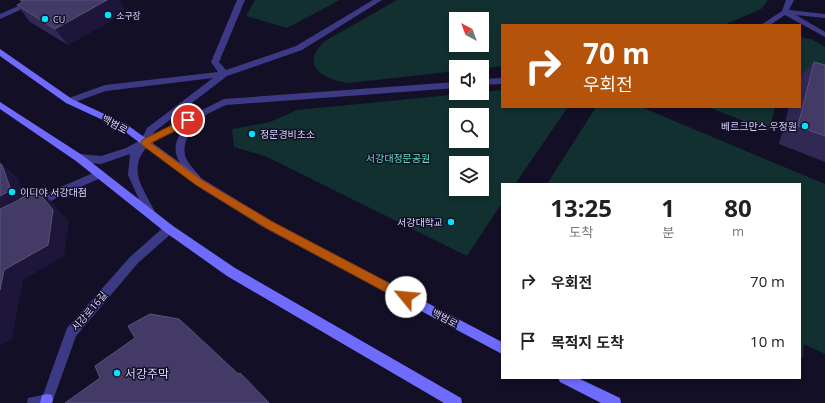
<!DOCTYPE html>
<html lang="ko">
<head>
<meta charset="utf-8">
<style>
	:root { --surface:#fff; --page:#f6f6f6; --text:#222; --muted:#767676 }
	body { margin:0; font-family:"Open Sans","Noto Sans KR",sans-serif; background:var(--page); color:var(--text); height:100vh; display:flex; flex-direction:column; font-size:15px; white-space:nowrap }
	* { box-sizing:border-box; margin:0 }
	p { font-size:13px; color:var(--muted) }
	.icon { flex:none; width:22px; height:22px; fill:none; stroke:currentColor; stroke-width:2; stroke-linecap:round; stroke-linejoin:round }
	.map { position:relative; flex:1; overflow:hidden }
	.panel { position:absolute; left:501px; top:183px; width:300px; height:196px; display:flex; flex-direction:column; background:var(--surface); border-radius:0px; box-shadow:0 2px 6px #0003 }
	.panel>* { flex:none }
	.guide { position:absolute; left:501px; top:24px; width:300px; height:84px; border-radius:0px; box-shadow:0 2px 6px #0003; background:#b45309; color:#fff; overflow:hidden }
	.needle { width:26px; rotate:319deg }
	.buttons { position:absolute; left:449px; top:12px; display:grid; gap:8px }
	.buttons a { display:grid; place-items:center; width:40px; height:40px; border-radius:0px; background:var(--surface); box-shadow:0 2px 6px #0003; font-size:20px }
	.pin { position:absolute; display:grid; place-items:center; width:34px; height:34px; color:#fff; margin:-17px; border:2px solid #fff; border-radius:50%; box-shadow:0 1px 4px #0007 }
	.me { position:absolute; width:44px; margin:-22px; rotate:298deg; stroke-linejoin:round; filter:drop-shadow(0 0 3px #0008) }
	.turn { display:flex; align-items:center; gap:14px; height:84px; padding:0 16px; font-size:18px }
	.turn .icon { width:52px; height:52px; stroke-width:2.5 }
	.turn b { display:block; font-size:28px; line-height:34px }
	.eta { display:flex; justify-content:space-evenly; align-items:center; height:68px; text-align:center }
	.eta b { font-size:24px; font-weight:700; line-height:28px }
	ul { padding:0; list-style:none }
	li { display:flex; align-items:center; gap:12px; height:60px; padding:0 16px }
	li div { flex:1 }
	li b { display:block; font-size:15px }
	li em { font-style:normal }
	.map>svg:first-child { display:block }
	.green { fill:#12302f; fill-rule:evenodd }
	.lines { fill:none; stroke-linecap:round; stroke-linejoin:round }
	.lane { fill:#3d3a85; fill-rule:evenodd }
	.street { fill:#3d3a85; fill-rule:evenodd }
	.secondary { fill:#6f6bff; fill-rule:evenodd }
	.wall { fill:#312854 }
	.shaded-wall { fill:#1d163a }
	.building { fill:#433a66; stroke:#5a527e }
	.route { fill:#b45309; stroke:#753606 }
	.poi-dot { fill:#00e5ff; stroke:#130f26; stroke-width:1.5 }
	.labels { text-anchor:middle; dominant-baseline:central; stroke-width:3; stroke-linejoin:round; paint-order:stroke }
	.far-poi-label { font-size:9px; fill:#d9d4ff; stroke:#130f26; text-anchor:start }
	.street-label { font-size:10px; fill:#d9d4ff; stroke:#130f26 }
	.poi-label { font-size:10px; fill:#d9d4ff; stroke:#130f26; text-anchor:end }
	.park-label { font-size:10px; fill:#5fe0c0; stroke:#130f26 }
	.near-poi-label { font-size:12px; fill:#d9d4ff; stroke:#130f26; text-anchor:start }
</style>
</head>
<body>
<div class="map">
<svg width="825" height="403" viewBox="0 0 825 403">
	<rect width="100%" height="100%" fill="#130f26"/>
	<!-- green -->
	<g class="green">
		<polygon points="255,0 340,0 287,28 246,16"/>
		<path d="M 397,0 L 768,0 L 761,9 L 724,25 L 502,25 L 502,66 L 482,69 L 482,67 L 456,67 L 456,71 L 349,83 C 324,80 298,65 325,41 ZM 456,19 L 482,19 L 482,45 L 456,45 Z"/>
		<polygon points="800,37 811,39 825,47 825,84 800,76"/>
		<path d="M 502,90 L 502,107 L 568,107 L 515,184 L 502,184 L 502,203 L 467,256 L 265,156 L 234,147 L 232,129 L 270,122 L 297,110 ZM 456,115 L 482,115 L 482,141 L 456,141 ZM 456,163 L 482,163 L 482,189 L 456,189 Z"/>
		<polygon points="596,107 641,107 825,184 825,354 804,344 803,358 800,357 800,184 547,184"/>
		<polygon points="708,107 775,107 769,131"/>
	</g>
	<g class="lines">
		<!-- lane -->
		<g class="lane">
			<polygon points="32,0 42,0 0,19 0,14"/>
			<path d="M 237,0 L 245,0 L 219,62 L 226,70 L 296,46 L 373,0 L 382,0 L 302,50 L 227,76 L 154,132 L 153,135 L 224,99 L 456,82 L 456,88 L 226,105 C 218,109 210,112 203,117 C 193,124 180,145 186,158 C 189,165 197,172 201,178 L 203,181 L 201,184 L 195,184 C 179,162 166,152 185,126 C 163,137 134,145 138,175 C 139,184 152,205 156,214 L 155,217 L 151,218 L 147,217 L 128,175 L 130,154 L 101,164 L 79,162 L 76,161 L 74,158 L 76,155 L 79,154 L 101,156 L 126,148 L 141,140 L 147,128 L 213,78 L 106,91 L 69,104 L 65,101 L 66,99 L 105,85 L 218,72 L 211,62 Z"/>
			<polygon points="786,0 794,0 789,10 825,14 825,18 796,15 825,32 825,37 785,15 770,25 761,25 782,11"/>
			<polygon points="502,78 502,84 482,85 482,79"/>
			<polygon points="100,170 103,171 105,174 103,177 60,196 41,207 37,208 33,207 32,204 33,201 54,190"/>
		</g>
		<!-- street -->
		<polygon class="street" points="169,224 173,226 174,229 173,232 138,263 76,336 52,403 27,403 28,398 43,395 67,328 130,257 165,226"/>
		<!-- secondary -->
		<g class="secondary">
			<polygon points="0,49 72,99 126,124 202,179 273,222 502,342 502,354 265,228 196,185 120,128 66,103 0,56"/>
			<polygon points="0,102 82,155 173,226 235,268 461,398 462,403 444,403 227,276 165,232 76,161 0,109"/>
			<polygon points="558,378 578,378 620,398 621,403 601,403 560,382"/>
			<polygon points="47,394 52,395 53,400 52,403 40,403 42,395"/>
		</g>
	</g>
	<!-- wall -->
	<g class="wall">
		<polygon points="19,0 119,0 126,12 68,45 30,22 17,5 21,3"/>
		<polygon points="814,62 825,65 825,162 779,144 789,107 800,107 800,77"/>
	</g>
	<!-- shaded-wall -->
	<g class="shaded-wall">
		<polygon points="107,0 119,0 126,12 68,45 55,29"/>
		<polygon points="0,163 18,178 27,203 0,218"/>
		<polygon points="36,189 52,202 69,222 64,256 23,280 12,339 0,345 0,290 4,270"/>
		<polygon points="179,319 190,327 247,381 238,374"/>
		<polygon points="240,373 248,379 271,403 269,403"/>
	</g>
	<!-- building -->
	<g class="building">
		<polygon points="21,0 107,0 55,29 17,5 23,2"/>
		<polygon points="814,62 825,65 825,136 798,126"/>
		<polygon points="0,163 2,165 11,190 0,196"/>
		<polygon points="36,189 53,210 48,245 4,270 0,290 0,209 15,202"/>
		<polygon points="150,314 179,319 238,374 240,373 269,403 65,403 100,378 95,366 135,338 128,326"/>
	</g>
	<!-- route -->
	<polygon class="route" points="188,117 191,118 191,123 151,143 202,180 273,222 410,294 411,297 410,301 406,302 402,301 266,228 196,185 142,145 141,143 142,140"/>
	<!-- markers -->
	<g class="poi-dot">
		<circle cx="108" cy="15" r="4"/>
		<circle cx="45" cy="19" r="4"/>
		<circle cx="805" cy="126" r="4"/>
		<circle cx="252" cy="134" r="4"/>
		<circle cx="12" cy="192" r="4"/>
		<circle cx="451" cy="222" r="4"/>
		<circle cx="117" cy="373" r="4"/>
	</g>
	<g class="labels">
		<!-- far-poi labels -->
		<g class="far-poi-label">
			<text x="116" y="15">소구장</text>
			<text x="53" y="19">CU</text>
		</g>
		<!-- street labels -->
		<g class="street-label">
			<text transform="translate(115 124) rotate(29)">백범로</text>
			<text transform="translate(89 311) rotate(-49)">서강로16길</text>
			<text transform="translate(445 318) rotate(28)">백범로</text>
		</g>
		<!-- poi labels -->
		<g class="poi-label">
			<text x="797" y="126">베르크만스 우정원</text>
			<text x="260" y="134" text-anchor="start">정문경비초소</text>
			<text x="20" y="192" text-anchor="start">이디야 서강대점</text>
			<text x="443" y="222">서강대학교</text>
		</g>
		<!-- park labels -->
		<g class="park-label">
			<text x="398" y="158">서강대정문공원</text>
		</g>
		<!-- near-poi labels -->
		<g class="near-poi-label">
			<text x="125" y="373">서강주막</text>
		</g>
	</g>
</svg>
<div class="buttons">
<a><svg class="needle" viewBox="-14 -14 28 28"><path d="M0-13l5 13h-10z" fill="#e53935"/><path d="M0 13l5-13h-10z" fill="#767676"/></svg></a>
<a><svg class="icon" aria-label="sound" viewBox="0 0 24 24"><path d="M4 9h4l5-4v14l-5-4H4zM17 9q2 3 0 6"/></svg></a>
<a><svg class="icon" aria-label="search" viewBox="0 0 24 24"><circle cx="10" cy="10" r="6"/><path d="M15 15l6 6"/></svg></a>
<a><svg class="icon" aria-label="layers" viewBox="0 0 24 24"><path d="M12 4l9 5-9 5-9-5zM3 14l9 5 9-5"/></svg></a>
</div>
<div class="pin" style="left:188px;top:120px;background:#d93025"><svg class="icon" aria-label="arrive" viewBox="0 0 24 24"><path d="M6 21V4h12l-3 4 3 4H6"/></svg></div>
<svg class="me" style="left:406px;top:297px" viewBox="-20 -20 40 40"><circle r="19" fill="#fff"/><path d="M0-13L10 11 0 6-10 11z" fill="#b45309"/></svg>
<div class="guide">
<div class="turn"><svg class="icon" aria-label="right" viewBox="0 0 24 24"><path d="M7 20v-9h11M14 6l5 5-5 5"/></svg><div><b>70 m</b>우회전</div></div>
</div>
<section class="panel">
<div class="eta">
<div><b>13:25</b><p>도착</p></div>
<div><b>1</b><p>분</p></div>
<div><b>80</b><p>m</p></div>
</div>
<ul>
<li><svg class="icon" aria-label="right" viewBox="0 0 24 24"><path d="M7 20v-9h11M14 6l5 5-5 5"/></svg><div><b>우회전</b></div><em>70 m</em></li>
<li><svg class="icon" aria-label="arrive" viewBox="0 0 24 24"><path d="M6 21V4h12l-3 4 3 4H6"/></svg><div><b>목적지 도착</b></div><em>10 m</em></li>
</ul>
</section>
</div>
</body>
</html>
